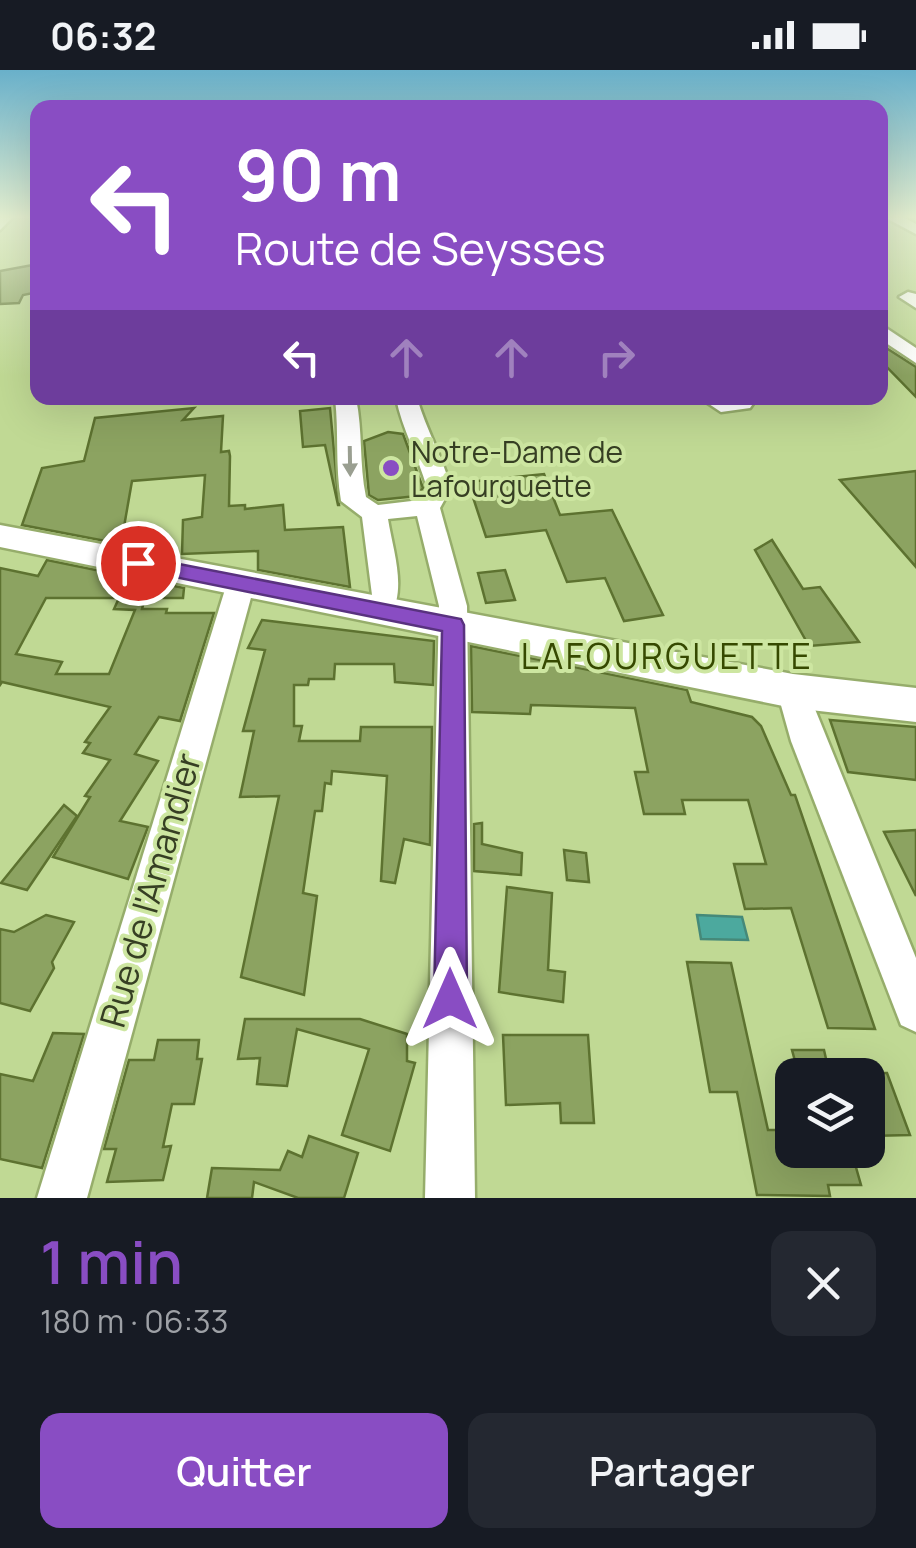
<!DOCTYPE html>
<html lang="fr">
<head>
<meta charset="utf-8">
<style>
	:root { --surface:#171b24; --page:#242831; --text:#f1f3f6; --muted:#9ea1a6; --accent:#894dc3 }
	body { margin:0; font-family:Manrope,sans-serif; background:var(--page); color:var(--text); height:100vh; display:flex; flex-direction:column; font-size:38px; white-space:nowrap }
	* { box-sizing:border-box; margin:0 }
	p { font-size:32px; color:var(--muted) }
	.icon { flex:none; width:55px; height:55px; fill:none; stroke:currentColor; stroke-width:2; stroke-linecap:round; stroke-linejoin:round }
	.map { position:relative; height:1128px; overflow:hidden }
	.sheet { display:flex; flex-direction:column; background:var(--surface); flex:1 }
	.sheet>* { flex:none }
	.banner { position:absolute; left:30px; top:30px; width:858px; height:305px; border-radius:20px; box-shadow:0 10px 40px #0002; background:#894dc3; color:#fff; overflow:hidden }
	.buttons { position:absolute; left:775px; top:988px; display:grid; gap:20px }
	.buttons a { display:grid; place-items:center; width:110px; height:110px; border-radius:20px; background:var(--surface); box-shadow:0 10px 40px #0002; font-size:50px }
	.pin { position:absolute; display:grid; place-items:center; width:85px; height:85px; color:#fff; margin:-42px; border:5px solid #fff; border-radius:50%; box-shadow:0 2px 10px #0007 }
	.me { position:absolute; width:110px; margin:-55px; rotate:0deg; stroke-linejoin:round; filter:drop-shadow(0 0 8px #0008) }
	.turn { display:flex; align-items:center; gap:35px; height:210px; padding:0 40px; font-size:45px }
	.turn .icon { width:130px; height:130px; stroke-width:2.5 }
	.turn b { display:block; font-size:70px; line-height:85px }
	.lanes { display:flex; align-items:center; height:95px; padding:0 40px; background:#0003; justify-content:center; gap:50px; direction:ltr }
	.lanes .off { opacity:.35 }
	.round { display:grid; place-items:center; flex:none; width:105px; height:105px; border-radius:20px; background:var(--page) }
	.summary { display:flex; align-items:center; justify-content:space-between; height:170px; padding:0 40px }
	h1 { font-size:60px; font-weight:600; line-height:75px; color:var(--accent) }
	.action { display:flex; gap:20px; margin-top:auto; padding:20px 40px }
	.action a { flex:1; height:115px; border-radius:20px; background:var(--accent); color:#fff; font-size:40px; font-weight:600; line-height:115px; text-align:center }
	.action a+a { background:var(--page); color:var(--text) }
	.status { display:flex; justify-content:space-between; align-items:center; height:70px; padding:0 50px; background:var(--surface); direction:ltr }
	.status svg { height:28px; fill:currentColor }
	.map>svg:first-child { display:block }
	.water { fill:#4ca99e; stroke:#458979; stroke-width:2.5 }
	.building { fill:#8ca361; stroke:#5d7230; stroke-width:2.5; fill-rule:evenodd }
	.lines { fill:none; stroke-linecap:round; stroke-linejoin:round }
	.minor-casing { stroke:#96ad6b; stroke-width:5 }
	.major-casing { stroke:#96ad6b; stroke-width:5 }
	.minor { fill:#fff; fill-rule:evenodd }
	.major { fill:#fff; fill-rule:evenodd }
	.oneway { fill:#9a9f91 }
	.route { fill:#894dc3; stroke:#59327f; stroke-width:2.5 }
	.poi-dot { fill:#894dc3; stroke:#cde6a1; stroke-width:4 }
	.labels { text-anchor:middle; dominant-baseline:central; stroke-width:8; stroke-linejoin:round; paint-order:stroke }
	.poi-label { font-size:30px; fill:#363f23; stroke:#cde6a1; text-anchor:start }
	.quarter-label { font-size:35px; letter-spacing:2.5px; fill:#364900; stroke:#cde6a1 }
	.near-street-label { font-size:35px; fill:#363f23; stroke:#cde6a1 }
</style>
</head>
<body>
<div class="status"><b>06:32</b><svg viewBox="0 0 49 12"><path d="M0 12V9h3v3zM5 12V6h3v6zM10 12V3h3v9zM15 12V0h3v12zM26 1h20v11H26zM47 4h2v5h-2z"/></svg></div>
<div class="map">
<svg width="916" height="1128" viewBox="0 0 916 1128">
	<rect width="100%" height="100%" fill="#c0d994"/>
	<!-- water -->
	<polygon class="water" points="697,845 742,847 748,870 701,869"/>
	<!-- building -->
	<g class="building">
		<polygon points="38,194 38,222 23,225 19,233 0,234 0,201"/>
		<polygon points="880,274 916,297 916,327 880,290"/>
		<polygon points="194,338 183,350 223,346 221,382 229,381 230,386 229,436 245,435 245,439 283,435 285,460 343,457 350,517 258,500 258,481 182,484 183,450 202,447 205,405 132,411 121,474 22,455 42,398 84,391 95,348"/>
		<polygon points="330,338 339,435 338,435 325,375 303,377 300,341"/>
		<polygon points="388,362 403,364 423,418 417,426 378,430 369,425 364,371"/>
		<polygon points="916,401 916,497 840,410"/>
		<polygon points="544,404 560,445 612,440 663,545 624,551 605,508 567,512 546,460 486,467 468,412"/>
		<polygon points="772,470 803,519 820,517 859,572 809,576 755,480"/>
		<path d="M 47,490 L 184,518 L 183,528 L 145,528 L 142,539 L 167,539 L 166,543 L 214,543 L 180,651 L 159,647 L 135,684 L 158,691 L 120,751 L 148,757 L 128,809 L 53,787 L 90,727 L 85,726 L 110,690 L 83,683 L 90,673 L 85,672 L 110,637 L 2,612 L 0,615 L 0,498 L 38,506 ZM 46,528 L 119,528 L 114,539 L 135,540 L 109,604 L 56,604 L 62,592 L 16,584 Z"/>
		<polygon points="505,500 515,530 486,533 478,503"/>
		<polygon points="262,550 434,571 433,615 395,612 394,594 335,594 334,609 309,609 308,615 294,615 294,656 302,656 299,671 360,671 361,657 432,657 430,775 404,769 395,813 381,811 387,706 332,701 331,714 325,713 322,741 315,741 303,823 317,826 304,925 241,907 279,726 240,727 254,661 243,661 265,580 248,578"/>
		<polygon points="471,576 687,620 691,632 752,647 761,656 791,725 795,725 875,959 828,958 791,838 745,839 734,794 766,794 748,730 682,730 685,744 644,744 635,702 648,702 635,638 531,635 530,644 472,642"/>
		<polygon points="830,650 916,657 916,710 848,702"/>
		<polygon points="64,735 77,746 27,820 1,813"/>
		<polygon points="482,753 482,774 522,783 521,805 474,801 474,754"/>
		<polygon points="916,760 916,826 884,762"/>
		<polygon points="564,780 586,783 589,812 567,810"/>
		<polygon points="507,817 552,823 548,900 565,902 563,932 499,922"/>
		<polygon points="46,845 74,852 52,892 54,898 30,941 0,933 0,859 14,862"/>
		<polygon points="687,892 731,893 768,1060 792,1060 792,1080 853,1087 861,1115 828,1115 830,1126 757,1125 737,1022 710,1022"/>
		<polygon points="245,949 360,949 407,964 407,991 415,993 390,1081 342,1065 369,979 297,959 287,1016 257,1014 260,988 238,989"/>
		<polygon points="53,963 84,964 42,1098 0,1089 0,1004 33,1011"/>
		<polygon points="503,965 588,965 594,1053 561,1053 560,1033 506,1035"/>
		<polygon points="158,970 199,970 197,989 202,989 194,1034 172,1034 163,1077 171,1076 163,1110 107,1112 116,1079 104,1079 129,990 154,990"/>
		<polygon points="792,980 824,980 829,1002 798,1002"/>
		<polygon points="868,1003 887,1003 910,1065 868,1066"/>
		<polygon points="309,1066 358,1083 344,1128 298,1128 254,1112 252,1128 207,1128 212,1098 280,1100 288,1081 302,1087"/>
	</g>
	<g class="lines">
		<defs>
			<g id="minor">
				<polygon points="0,148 12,148 0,160"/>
				<polygon points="886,148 905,148 916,154 916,164"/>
				<polygon points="908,222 916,224 916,238 899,227"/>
				<polygon points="880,254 916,278 916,293 880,269"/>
				<path d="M 335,328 L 356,328 C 363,362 359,393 366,427 L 378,435 L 420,430 L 427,418 C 418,386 402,359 396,328 L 417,328 C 426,359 442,386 451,418 L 440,438 L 467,536 L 475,1128 L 425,1128 L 439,536 L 417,446 L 388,449 C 393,481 407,518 390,547 L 380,550 L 370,547 L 365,540 L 372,525 L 362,447 L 341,431 C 335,394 339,364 335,328 Z"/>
				<polygon points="700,328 757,328 750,338 721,342"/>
				<polygon points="241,503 251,506 255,513 87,1128 37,1128 227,513 231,506"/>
				<polygon points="793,608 804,612 916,888 916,962 901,955 791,671 777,621 782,612"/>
			</g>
			<polygon id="major" points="0,455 793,604 916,618 916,652 793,638 0,477"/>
		</defs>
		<!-- minor casing -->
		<use href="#minor" class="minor-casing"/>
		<!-- major casing -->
		<use href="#major" class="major-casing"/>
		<!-- minor -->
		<use href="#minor" class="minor"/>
		<!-- major -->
		<use href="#major" class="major"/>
	</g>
	<!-- one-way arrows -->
	<defs><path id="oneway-solid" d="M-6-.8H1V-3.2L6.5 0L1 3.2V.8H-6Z" transform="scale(2.5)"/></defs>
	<use class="oneway" href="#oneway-solid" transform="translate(350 391) rotate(89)"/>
	<!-- sky -->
	<linearGradient id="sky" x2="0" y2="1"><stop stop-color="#69b0ca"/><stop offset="0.48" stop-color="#e3eecf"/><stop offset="1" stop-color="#e3eecf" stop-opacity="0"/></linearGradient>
	<rect width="916" height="306" fill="url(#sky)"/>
	<!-- route -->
	<polygon class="route" points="138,486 461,549 464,555 467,929 462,941 450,945 439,941 434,929 442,561 130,498 127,493 130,488"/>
	<!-- markers -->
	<circle class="poi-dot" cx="391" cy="398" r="10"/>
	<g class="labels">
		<!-- poi labels -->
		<g class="poi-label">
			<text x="411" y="381">Notre-Dame de<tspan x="411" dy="34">Lafourguette</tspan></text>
		</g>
		<!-- quarter labels -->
		<g class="quarter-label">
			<text x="667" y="586">LAFOURGUETTE</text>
		</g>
		<!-- near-street labels -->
		<g class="near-street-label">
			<text transform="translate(150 820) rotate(-74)">Rue de l'Amandier</text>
		</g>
	</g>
</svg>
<div class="buttons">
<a><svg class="icon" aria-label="layers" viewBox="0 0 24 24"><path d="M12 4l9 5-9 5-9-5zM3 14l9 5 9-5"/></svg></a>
</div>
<div class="pin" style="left:138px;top:493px;background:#d93025"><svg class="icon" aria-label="arrive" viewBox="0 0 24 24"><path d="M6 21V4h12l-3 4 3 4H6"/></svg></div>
<svg class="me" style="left:450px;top:929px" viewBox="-20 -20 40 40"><path d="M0-17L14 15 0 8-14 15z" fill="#894dc3" stroke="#fff" stroke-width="4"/></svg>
<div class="banner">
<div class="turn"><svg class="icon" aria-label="left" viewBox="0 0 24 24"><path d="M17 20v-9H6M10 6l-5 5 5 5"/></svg><div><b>90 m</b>Route de Seysses</div></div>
<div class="lanes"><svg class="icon" aria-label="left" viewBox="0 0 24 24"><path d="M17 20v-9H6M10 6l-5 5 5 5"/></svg><svg class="icon off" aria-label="ahead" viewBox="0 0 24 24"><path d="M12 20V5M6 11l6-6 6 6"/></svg><svg class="icon off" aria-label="ahead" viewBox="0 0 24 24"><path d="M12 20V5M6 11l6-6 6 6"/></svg><svg class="icon off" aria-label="right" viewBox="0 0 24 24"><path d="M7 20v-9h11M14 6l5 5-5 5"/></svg></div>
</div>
</div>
<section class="sheet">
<div class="summary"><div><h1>1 min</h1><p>180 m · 06:33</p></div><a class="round"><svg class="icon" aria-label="close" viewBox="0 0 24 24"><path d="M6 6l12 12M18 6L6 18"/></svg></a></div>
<div class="action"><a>Quitter</a><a>Partager</a></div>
</section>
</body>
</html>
